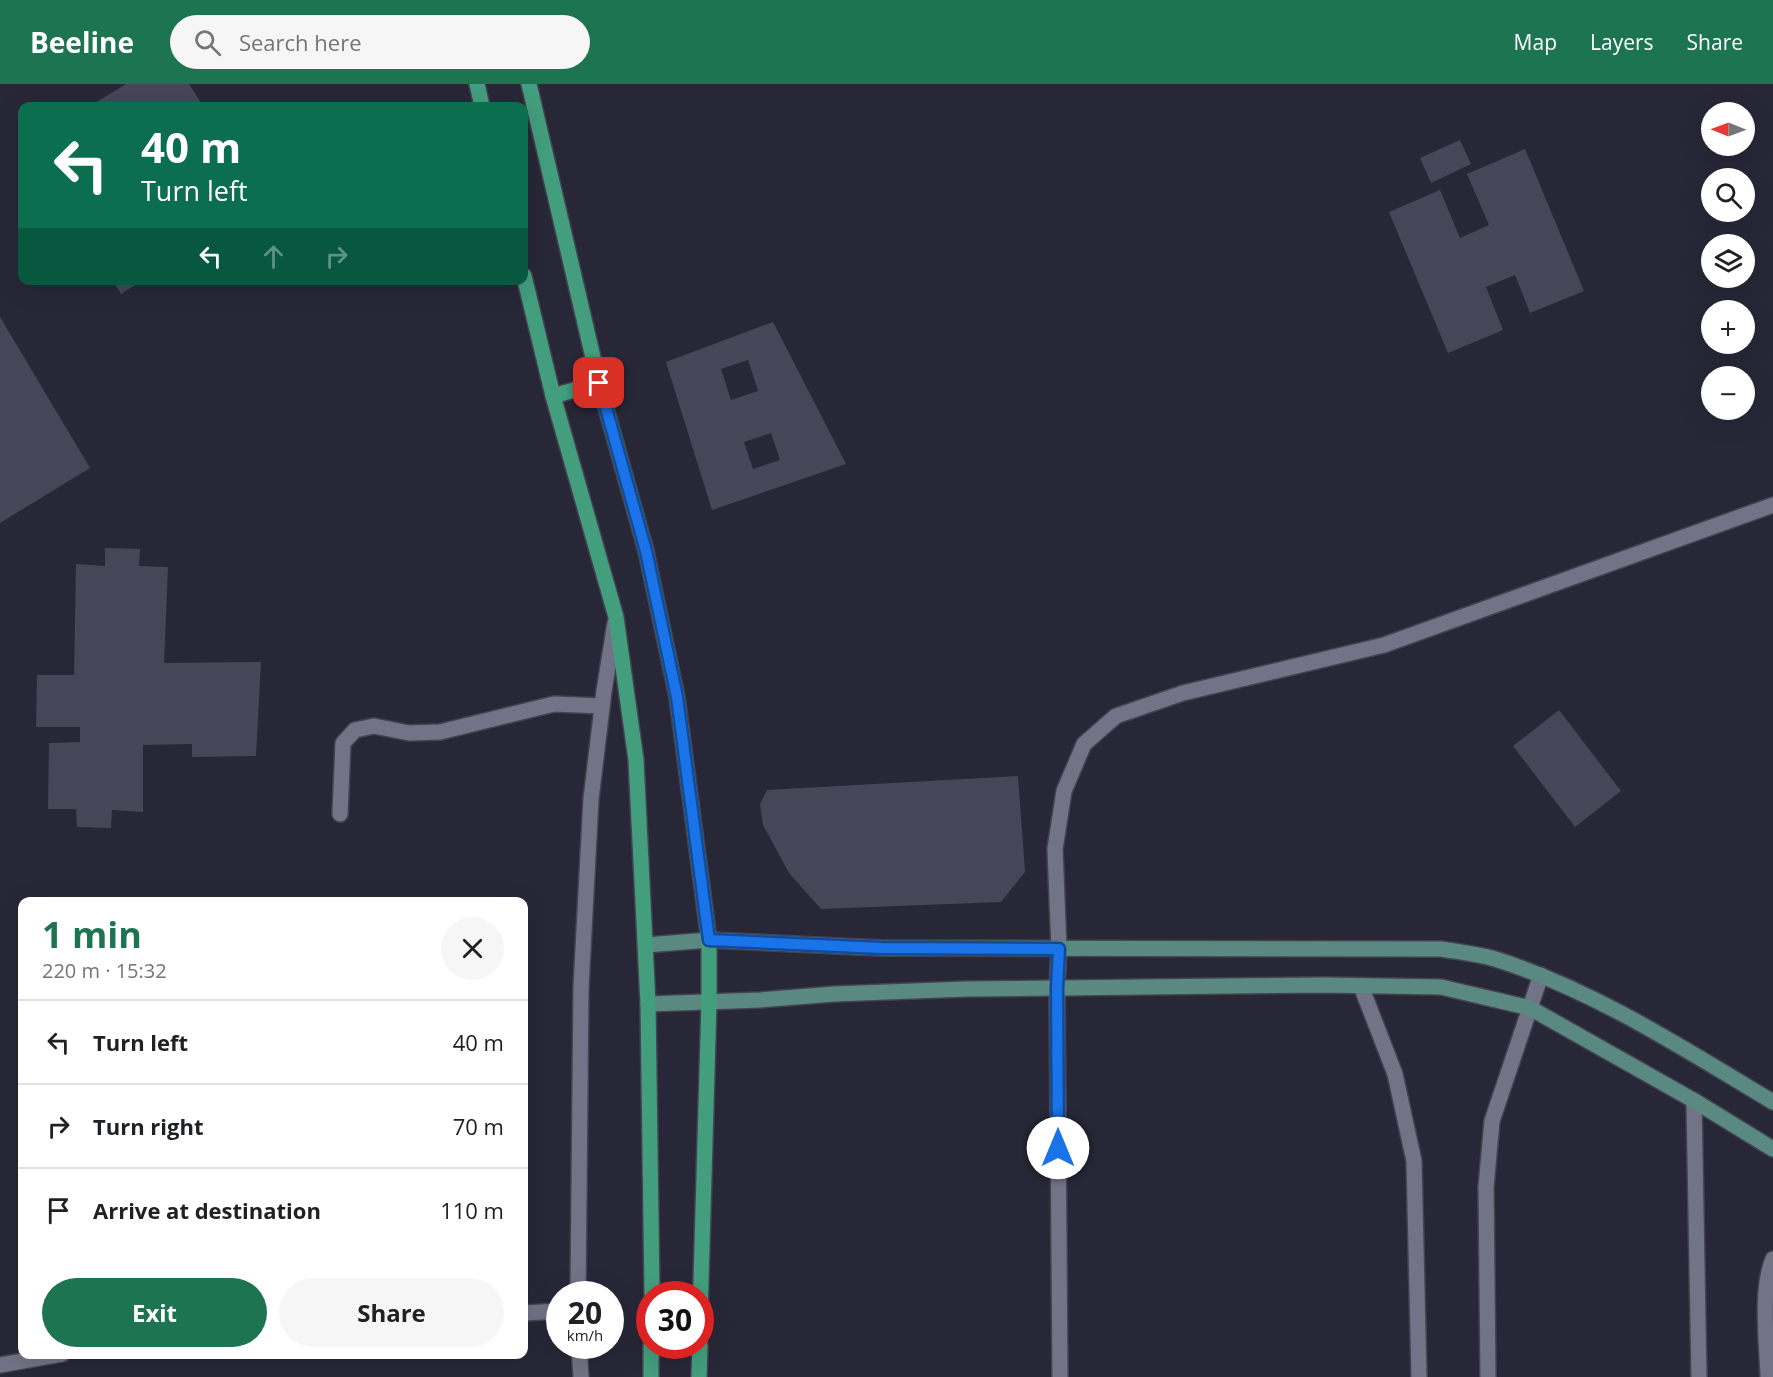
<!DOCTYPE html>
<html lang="en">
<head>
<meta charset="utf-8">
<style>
	:root { --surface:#fff; --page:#f6f6f6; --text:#202124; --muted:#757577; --line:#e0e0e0; --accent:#1c7451 }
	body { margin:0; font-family:"Open Sans",sans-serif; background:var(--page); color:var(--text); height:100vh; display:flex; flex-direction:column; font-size:22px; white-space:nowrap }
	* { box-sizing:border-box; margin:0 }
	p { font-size:20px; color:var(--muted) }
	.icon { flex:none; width:33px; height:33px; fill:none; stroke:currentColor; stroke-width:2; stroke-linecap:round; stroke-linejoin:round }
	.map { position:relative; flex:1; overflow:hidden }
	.panel { position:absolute; left:18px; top:813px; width:510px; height:462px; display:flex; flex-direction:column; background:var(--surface); border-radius:12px; box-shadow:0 6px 24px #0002 }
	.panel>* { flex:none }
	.top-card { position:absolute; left:18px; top:18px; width:510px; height:183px; border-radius:12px; box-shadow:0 6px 24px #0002; background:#0b6e4f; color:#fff; overflow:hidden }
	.needle { width:39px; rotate:271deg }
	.buttons { position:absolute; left:1701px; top:18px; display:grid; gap:12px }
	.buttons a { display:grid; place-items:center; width:54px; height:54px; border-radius:50%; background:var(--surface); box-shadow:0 6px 24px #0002; font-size:30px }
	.speed { position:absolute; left:546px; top:1197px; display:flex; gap:12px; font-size:30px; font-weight:700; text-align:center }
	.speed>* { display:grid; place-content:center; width:78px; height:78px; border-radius:50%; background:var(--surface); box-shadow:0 6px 24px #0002; line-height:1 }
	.speed small { font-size:15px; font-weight:400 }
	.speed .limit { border:9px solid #d22; background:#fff; color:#111 }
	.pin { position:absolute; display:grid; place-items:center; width:51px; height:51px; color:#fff; margin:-26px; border-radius:12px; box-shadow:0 3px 9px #0006 }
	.me { position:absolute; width:66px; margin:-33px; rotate:0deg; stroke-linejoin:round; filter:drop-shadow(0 0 4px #0008) }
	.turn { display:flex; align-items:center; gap:21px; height:126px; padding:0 24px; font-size:27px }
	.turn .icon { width:78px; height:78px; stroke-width:2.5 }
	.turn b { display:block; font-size:42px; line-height:51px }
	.lanes { display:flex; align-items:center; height:57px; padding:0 24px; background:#0003; justify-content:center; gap:30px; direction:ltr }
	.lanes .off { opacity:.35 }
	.round { display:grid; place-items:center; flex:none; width:63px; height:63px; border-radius:32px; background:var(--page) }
	.headline { display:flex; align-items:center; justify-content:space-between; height:102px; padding:0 24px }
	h1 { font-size:36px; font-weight:700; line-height:45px; color:var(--accent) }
	.button { display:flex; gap:12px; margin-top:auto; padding:12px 24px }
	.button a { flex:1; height:69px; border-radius:36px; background:var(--accent); color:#fff; font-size:24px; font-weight:700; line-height:69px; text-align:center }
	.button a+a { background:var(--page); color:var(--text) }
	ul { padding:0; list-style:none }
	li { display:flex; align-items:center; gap:18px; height:84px; padding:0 24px; border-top:2px solid var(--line) }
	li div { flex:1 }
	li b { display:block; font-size:22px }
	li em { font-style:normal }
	header { display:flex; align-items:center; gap:36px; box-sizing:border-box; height:84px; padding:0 30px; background:var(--accent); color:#fff }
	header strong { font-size:28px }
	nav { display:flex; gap:33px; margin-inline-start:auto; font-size:21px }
	.search { width:420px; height:54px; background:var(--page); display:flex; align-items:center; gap:15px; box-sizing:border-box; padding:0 21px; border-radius:33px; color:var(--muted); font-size:22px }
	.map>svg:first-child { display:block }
	.building { fill:#464658; fill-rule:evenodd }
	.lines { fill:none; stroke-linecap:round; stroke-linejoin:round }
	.lane-casing { stroke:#434350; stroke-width:18 }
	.street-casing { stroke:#434350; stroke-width:18 }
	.secondary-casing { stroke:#434350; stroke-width:18 }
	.primary-casing { stroke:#434350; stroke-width:18 }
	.lane { stroke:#727386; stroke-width:15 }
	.street { stroke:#727386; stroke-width:15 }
	.secondary { stroke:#5a8982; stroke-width:15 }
	.primary { stroke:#439e7e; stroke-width:15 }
	.route-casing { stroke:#114b97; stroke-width:15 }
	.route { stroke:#1a73e8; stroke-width:10 }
</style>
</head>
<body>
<header>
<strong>Beeline</strong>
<div class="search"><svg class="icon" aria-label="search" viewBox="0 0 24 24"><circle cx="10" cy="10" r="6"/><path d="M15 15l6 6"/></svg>Search here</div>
<nav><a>Map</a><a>Layers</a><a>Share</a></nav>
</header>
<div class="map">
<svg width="1773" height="1293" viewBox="0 0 1773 1293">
	<rect width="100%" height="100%" fill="#272737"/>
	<!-- building -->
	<g class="building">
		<polygon points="126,0 189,0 203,22 90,22"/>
		<polygon points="1460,56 1471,80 1431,99 1420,74"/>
		<polygon points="1525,65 1584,207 1530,229 1515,191 1486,203 1503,246 1448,269 1389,128 1440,106 1460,154 1489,141 1467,90"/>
		<polygon points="112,196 143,196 121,210"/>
		<polygon points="0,233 90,384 0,439"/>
		<path d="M 773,238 L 846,380 L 712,426 L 666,278 ZM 748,276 L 758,307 L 731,316 L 721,285 ZM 771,349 L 780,376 L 753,385 L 744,358 Z"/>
		<polygon points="105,464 140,465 139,482 168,483 164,579 261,578 256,672 192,673 192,660 143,661 143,728 112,726 111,744 77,743 76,725 48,725 49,659 80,658 80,643 36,643 37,591 74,591 76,480 105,482"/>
		<polygon points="1559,626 1621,707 1575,743 1513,662"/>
		<polygon points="1018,692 1025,788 1001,818 821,825 789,789 763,741 760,720 767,706"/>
	</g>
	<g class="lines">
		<defs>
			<g id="lane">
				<polyline points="340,730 343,659 355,646 374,642 409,649 440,648 554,620 602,622"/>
				<polyline points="578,1210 581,903 591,715 604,607 615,539"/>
				<polyline points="524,1229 560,1227"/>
				<polyline points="579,1262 581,1293"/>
				<polyline points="0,1281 62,1270"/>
			</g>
			<g id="street">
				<polyline points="1361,902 1395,990 1414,1077 1419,1293"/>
				<polyline points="1694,1017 1699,1293"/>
				<polyline points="1060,1293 1057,904 1059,865 1055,765 1064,707 1084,660 1116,632 1183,609 1384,561 1773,421"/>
				<polyline points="1488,1293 1486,1103 1492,1037 1541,891"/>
				<path d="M 1768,1293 C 1767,1260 1760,1205 1773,1175"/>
			</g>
			<g id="secondary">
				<path d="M 646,861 L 709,856 L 881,864 L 1441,865 C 1459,868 1478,870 1495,875 C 1592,905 1686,966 1773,1018"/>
				<polyline points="648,920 760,916 834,910 966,905 1325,901 1441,903 1530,924 1693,1016 1773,1065"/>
			</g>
			<g id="primary">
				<polyline points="477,0 482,22"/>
				<polyline points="529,0 599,299 646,467 677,613 709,856 709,918 700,1232"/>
				<polyline points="524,192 553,312 616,533 636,676 648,920 652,1210"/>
				<polyline points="553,312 599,299"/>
				<polyline points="651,1293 651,1262"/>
				<polyline points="699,1293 700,1262"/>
			</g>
		</defs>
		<!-- lane casing -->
		<use href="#lane" class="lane-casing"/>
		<!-- street casing -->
		<use href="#street" class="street-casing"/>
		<!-- secondary casing -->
		<use href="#secondary" class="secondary-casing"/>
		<!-- primary casing -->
		<use href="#primary" class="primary-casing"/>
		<!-- lane -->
		<use href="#lane" class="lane"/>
		<!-- street -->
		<use href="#street" class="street"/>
		<!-- secondary -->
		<use href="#secondary" class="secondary"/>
		<!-- primary -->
		<use href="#primary" class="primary"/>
	</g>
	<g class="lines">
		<defs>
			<polyline id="route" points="599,299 646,467 677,613 709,856 881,864 1059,865 1057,904 1058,1064"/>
		</defs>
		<!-- route casing -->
		<use href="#route" class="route-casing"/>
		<!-- route -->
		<use href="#route" class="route"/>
	</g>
</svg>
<div class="buttons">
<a><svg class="needle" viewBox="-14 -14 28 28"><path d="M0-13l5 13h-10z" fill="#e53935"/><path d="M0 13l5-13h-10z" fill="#757577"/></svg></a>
<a><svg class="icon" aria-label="search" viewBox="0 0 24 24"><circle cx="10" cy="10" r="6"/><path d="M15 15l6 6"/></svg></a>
<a><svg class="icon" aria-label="layers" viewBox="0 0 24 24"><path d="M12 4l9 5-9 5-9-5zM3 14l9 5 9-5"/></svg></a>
<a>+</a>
<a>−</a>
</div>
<div class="speed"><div>20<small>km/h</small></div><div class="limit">30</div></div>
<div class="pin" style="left:599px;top:299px;background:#d93025"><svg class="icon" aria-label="arrive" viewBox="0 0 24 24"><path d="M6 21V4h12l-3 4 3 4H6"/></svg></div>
<svg class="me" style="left:1058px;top:1064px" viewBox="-20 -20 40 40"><circle r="19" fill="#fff"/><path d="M0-13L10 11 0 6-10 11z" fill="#1a73e8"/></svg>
<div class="top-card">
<div class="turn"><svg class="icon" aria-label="left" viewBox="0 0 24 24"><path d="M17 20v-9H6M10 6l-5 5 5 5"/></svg><div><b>40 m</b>Turn left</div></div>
<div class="lanes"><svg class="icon" aria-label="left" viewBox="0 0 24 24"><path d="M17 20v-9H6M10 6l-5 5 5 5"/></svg><svg class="icon off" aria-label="ahead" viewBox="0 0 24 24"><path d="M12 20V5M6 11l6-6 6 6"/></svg><svg class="icon off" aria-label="right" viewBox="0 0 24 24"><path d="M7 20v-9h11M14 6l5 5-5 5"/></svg></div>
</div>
<section class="panel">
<div class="headline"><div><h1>1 min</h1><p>220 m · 15:32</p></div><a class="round"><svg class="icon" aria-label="close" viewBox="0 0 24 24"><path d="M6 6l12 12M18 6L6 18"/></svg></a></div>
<ul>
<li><svg class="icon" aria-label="left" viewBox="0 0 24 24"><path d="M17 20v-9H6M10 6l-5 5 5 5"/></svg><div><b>Turn left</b></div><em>40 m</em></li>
<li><svg class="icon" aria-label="right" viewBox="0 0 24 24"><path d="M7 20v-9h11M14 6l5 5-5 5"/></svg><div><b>Turn right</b></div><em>70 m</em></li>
<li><svg class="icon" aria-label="arrive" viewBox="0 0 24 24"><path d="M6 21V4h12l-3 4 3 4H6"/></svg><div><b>Arrive at destination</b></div><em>110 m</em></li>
</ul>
<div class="button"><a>Exit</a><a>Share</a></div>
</section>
</div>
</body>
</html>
